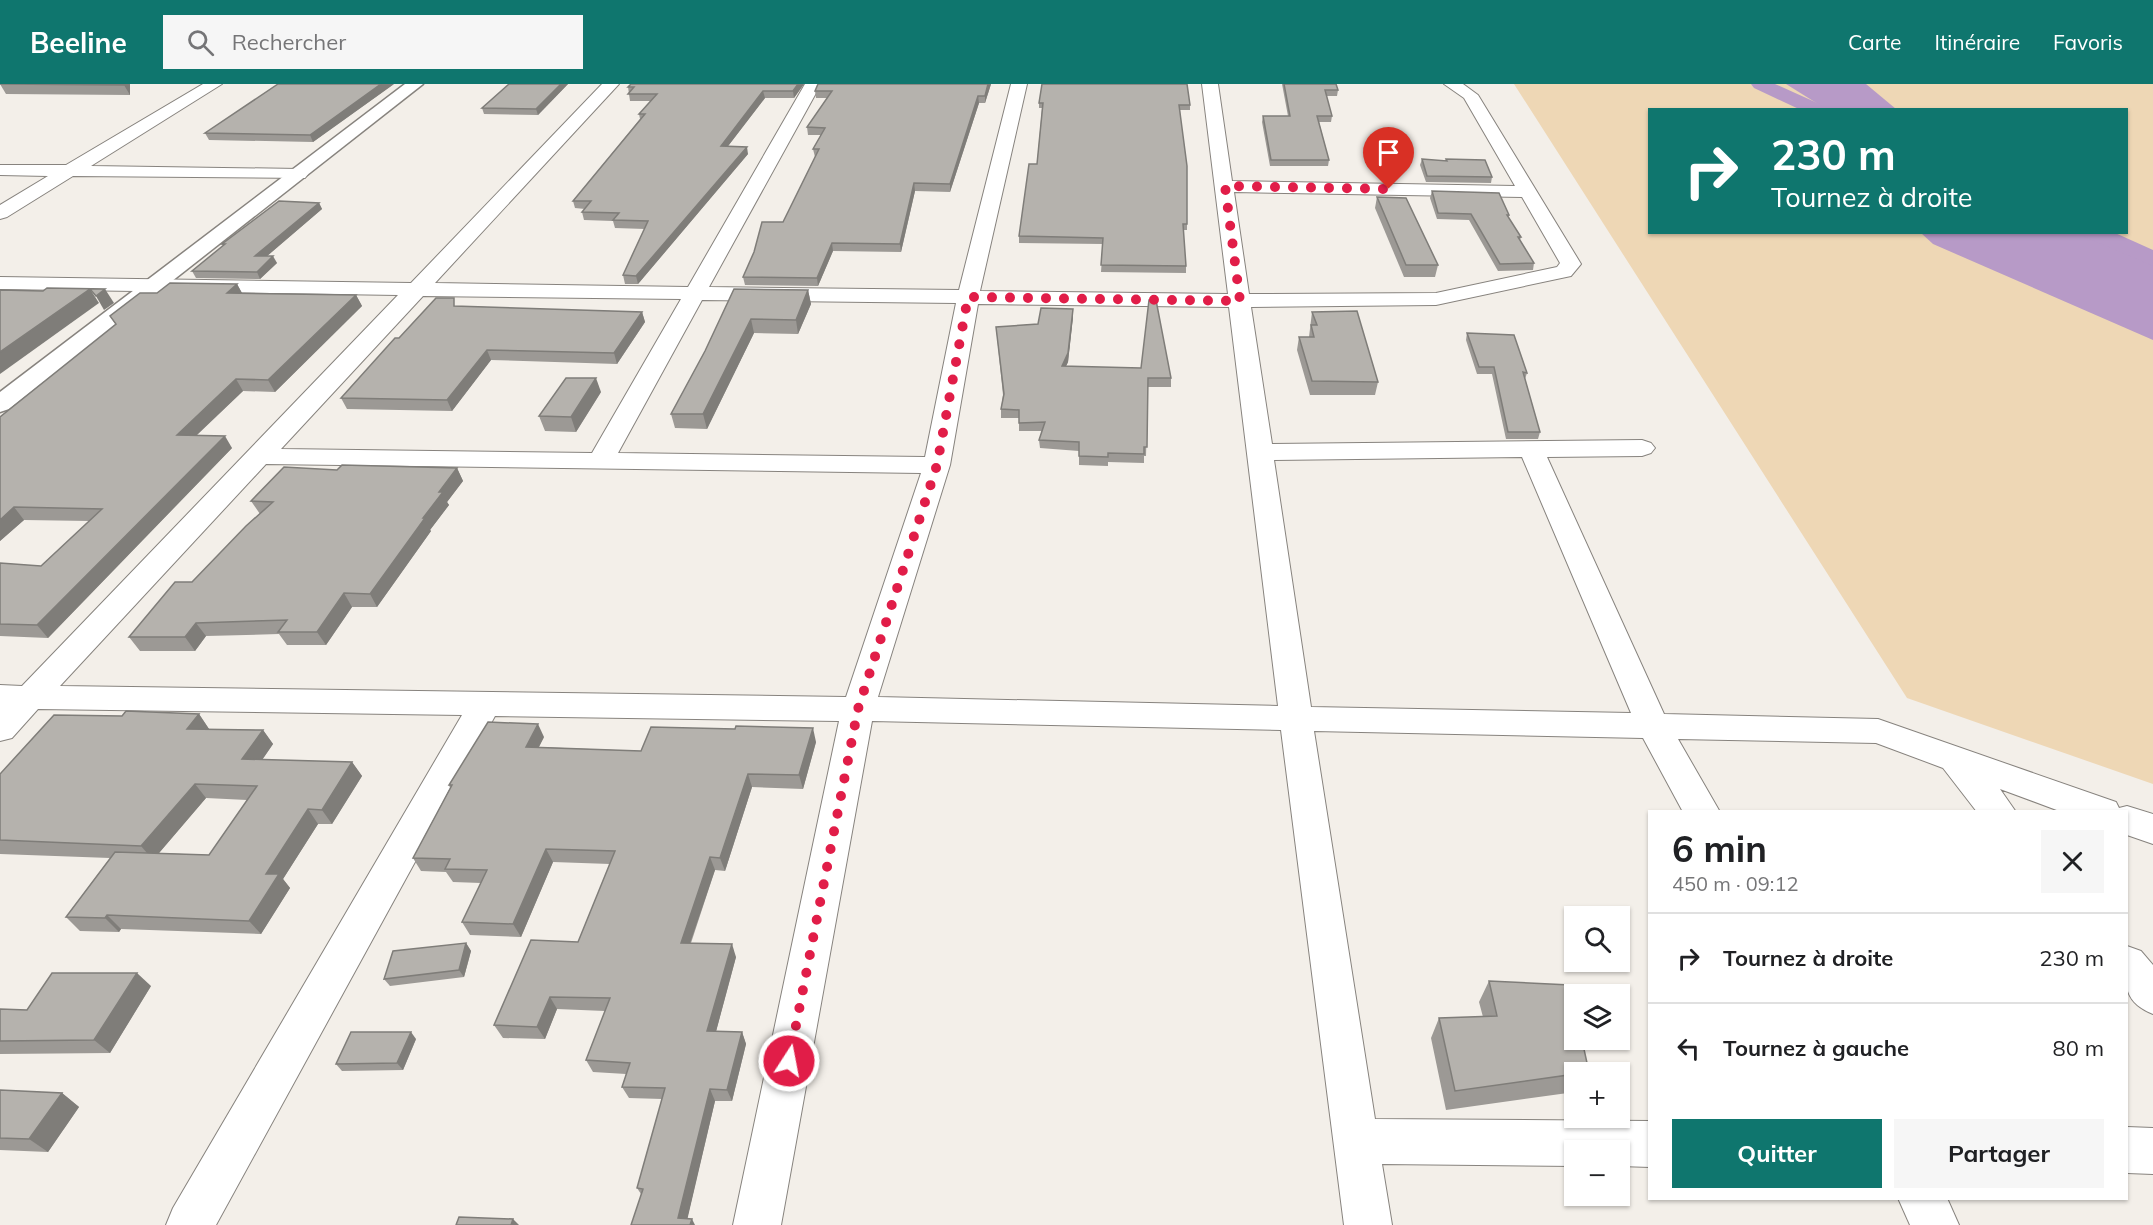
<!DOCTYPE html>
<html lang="fr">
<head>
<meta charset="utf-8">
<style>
	:root { --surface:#fff; --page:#f6f6f6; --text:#202124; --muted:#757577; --line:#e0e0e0; --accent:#0f766e }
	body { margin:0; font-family:Mulish,sans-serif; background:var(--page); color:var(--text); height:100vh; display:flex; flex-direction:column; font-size:22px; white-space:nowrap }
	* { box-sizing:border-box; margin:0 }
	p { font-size:20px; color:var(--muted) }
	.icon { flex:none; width:33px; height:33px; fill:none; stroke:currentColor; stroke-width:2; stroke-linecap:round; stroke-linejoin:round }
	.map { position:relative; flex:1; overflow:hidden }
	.drawer { position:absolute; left:1648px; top:726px; width:480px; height:390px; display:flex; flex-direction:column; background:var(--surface); border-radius:0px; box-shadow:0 2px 4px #0004 }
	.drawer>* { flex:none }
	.hud { position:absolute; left:1648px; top:24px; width:480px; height:126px; border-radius:0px; box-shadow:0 2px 4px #0004; background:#0f766e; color:#fff; overflow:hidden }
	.fabs { position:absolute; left:1564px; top:822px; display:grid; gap:12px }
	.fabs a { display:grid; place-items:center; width:66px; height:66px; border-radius:0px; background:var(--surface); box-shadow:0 2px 4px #0004; font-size:30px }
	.pin { position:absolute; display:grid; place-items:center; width:51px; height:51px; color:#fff; margin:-62px -26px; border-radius:50% 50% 50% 0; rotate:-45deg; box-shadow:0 0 6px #0007 }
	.pin .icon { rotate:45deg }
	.me { position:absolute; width:66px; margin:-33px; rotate:11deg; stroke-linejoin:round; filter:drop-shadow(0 0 4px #0008) }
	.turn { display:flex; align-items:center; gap:21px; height:126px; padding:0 24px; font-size:27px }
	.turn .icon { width:78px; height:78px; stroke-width:2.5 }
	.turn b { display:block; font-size:42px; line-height:51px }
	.round { display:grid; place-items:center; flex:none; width:63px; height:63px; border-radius:0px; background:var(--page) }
	.head { display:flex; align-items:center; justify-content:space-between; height:102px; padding:0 24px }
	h1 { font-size:36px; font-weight:700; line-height:45px }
	.cta { display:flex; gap:12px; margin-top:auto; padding:12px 24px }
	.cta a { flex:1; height:69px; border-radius:0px; background:var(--accent); color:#fff; font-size:24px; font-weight:700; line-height:69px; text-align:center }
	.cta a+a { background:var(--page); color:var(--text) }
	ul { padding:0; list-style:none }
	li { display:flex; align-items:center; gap:18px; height:90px; padding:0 24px; border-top:2px solid var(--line) }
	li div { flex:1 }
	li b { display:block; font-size:22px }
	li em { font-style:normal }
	header { display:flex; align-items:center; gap:36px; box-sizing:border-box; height:84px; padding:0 30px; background:var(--accent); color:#fff }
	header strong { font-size:28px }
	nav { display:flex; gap:33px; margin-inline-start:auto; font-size:21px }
	.search { width:420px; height:54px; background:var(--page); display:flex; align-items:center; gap:15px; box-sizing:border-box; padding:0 21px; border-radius:0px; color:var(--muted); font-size:22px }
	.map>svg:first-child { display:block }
	.green { fill:#eed7b5; fill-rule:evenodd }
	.water { fill:#b79ac7 }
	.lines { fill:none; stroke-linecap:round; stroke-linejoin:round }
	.canal { fill:#b79ac7; fill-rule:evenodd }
	.minor-casing { stroke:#87837e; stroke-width:2 }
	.tertiary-casing { stroke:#87837e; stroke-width:3 }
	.minor { fill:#fff; fill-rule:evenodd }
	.tertiary { fill:#fff; fill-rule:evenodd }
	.wall { fill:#9c9995; fill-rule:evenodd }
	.shaded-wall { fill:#7f7d79 }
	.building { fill:#b5b2ad; stroke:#7f7d79; stroke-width:1.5 }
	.route { stroke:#e11d48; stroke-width:10; stroke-dasharray:0 18 }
</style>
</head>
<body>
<header>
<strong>Beeline</strong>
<div class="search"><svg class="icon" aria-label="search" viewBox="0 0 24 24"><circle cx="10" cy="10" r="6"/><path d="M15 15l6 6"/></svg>Rechercher</div>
<nav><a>Carte</a><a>Itinéraire</a><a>Favoris</a></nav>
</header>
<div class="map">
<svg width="2153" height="1141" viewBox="0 0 2153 1141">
	<rect width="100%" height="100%" fill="#f3efe9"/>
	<!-- green -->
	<path class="green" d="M 1514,0 L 2153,0 L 2153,700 L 1907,614 ZM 1650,26 L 2127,26 L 2127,148 L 1650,148 Z"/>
	<!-- water -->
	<g class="water">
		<polygon points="1786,0 1866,0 1896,25 1826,25"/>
		<polygon points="1921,149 2083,149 2153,181 2153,256 1933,160"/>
	</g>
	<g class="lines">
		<!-- canal -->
		<g class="canal">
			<polygon points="1751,0 1775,0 1824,22 1826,26 1801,26 1754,4"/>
			<polygon points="2082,148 2113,148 2153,166 2153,182 2085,153"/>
		</g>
		<defs>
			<g id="minor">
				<polygon points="203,0 222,0 91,82 299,85 305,86 308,90 305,94 73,92 7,133 0,135 0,121 48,92 0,91 0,81 66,81"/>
				<path d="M 602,0 L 619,0 L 435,199 L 688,203 L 805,0 L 821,0 L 709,203 L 959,206 L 1011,0 L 1027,0 L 980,207 L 1228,210 L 1202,0 L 1218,0 L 1232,97 L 1515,102 L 1464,14 L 1444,0 L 1463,0 L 1478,11 L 1581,180 L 1571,192 L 1436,221 L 1251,223 L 1272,360 L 1642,356 L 1651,359 L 1655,364 L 1651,369 L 1642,372 L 1547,373 L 1664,630 L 1878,635 L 2116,718 L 2119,724 L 2127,722 L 2153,730 L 2153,760 L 2127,751 L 2127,728 L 2062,728 L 2000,705 L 2016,728 L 1977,728 L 1943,684 L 1876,659 L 1678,655 L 1720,728 L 1683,728 L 1643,654 L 1314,647 L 1375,1035 L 1650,1037 L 1650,1083 L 1620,1082 L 1620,1066 L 1575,1066 L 1575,1082 L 1382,1080 L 1392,1141 L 1344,1141 L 1281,646 L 872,637 L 781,1141 L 733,1141 L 839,637 L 495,632 L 216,1141 L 166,1141 L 173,1124 L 462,631 L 38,625 L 12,654 L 0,657 L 0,601 L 22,602 L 398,211 L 0,205 L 0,193 L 411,199 ZM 1234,108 L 1522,113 L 1560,179 L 1557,183 L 1436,209 L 1249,210 ZM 423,212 L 681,215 L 592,369 L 281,365 ZM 702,216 L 956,219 L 925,373 L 618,369 ZM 978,220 L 1229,223 L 1278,622 L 878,613 L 950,381 ZM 1522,373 L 1631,629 L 1311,623 L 1274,376 ZM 266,380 L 921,389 L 846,613 L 60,602 Z"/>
				<path d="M 2127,862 L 2141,867 L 2153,881 L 2153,930 C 2118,916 2127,894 2127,862 Z"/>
				<polygon points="2127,1043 2153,1044 2153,1090 2127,1089"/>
				<polygon points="1898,1114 1947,1114 1959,1141 1910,1141"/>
			</g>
			<polygon id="tertiary" points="405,0 423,0 9,325 0,328 0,308"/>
		</defs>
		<!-- minor casing -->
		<use href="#minor" class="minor-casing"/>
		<!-- tertiary casing -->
		<use href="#tertiary" class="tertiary-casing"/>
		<!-- minor -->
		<use href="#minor" class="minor"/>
		<!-- tertiary -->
		<use href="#tertiary" class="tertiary"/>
	</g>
	<!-- wall -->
	<g class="wall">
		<polygon points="0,0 130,0 130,11 6,10"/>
		<polygon points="394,0 313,58 209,56 205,49"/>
		<polygon points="509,0 568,0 538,31 484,30 482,24"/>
		<polygon points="804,0 794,14 765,14 728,62 748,70 638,200 625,200 623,191 645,145 615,144 613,137 584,136 582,128 585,125 575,124 573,117 640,35 639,30 651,17 630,17 628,3"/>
		<polygon points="991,0 985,19 979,19 950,108 915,107 901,168 833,167 818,202 745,201 743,193 783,138 815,73 813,65 821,51 808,51 807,43 827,14 816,14 815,7"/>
		<polygon points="1282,0 1336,0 1338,6 1337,12 1326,12 1332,32 1331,38 1319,38 1329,76 1328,82 1270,82 1262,38 1263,32 1288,32"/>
		<polygon points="1039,19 1190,21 1190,26 1180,26 1187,140 1187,146 1183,146 1186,182 1186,189 1101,188 1103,160 1019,159 1019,152 1037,80 1042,24 1039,24"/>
		<polygon points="1422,75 1445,77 1446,75 1492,93 1491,99 1426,98 1420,81"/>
		<polygon points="1432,107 1509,131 1508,133 1521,153 1520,156 1534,179 1533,186 1498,187 1469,136 1437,135 1430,114"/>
		<polygon points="1377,113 1438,181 1435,193 1404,193 1375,124"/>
		<polygon points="319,119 322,125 267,172 277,179 260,195 196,194 192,187 223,162 222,160"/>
		<polygon points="237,200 242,209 356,211 362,222 275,308 243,307 196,352 232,364 48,554 0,552 0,479 41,482 90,437 24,436 0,457 0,333 116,241 110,232 157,209"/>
		<polygon points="734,205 808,206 811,220 798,250 754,249 707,345 675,344 671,330 705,267"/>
		<polygon points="457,222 642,228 645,238 617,280 491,276 452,327 347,325 341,314 399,254"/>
		<polygon points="1312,228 1378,298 1375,311 1310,311 1297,266 1299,253 1309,253"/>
		<polygon points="1073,233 1068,278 1066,282 1171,294 1171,303 1148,303 1146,372 1144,372 1144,379 1108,378 1108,382 1079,381 1079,367 1040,364 1039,356 1042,347 1019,347 1019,334 1001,334 1001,325 1003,311 996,243 1038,240"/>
		<polygon points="1467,249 1527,289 1525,295 1540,348 1538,355 1506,355 1492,290 1477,290 1466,256"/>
		<polygon points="601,308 576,348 545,347 539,332"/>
		<polygon points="457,384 463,397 447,418 449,421 430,446 431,447 377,523 352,523 326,561 287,561 279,550 206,552 195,567 140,567 129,553 192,498 260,430 251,417 337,386"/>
		<path d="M 199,630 L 209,645 L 263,646 L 273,660 L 262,676 L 352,678 L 362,692 L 332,740 L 318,740 L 283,795 L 290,804 L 261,850 L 121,845 L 119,848 L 80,847 L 66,833 L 110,774 L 0,770 L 0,690 L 122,632 ZM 206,714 L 247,716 L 209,771 L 159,769 Z"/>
		<polygon points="544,653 539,663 641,667 816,658 803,705 752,703 725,787 715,786 691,859 736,873 716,947 742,948 746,960 732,1017 715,1017 687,1135 695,1141 641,1110 637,1104 662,1015 629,1014 622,1003 626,990 593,988 586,976 605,927 557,925 545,955 503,954 494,941 578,858 610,780 553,778 521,853 470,851 462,838 481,799 453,798 446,788 421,787 413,774 450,704 449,701"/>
		<polygon points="466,859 471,867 464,893 390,902 384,895"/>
		<polygon points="1489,897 1575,988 1575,1008 1446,1026 1431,954 1439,934 1483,933 1479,918"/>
		<polygon points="151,902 110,969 0,970 0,925 27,926"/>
		<polygon points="416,955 403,986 342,987 336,980"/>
		<polygon points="0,1006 62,1009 79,1023 48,1068 0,1066"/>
	</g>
	<!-- shaded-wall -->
	<g class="shaded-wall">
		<polygon points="125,0 130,0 130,11 124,1"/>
		<polygon points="381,0 394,0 313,58 310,51"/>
		<polygon points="561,0 568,0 538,31 536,25"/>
		<polygon points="798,0 804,0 794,14 793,7"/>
		<polygon points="988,0 991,0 985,19 985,12"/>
		<polygon points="763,7 765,14 722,70 721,62"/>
		<polygon points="978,12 979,19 950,108 950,100"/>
		<polygon points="747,63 748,70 638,200 636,192"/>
		<polygon points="914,99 915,107 901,168 900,160"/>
		<polygon points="319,119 322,125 259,179 255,172"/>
		<polygon points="832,159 833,167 818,202 817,194"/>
		<polygon points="273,172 277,179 260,195 257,188"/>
		<polygon points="237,200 243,211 227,209"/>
		<polygon points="90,205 99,219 0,290 0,268"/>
		<polygon points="105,205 114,219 104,226 96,212"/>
		<polygon points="808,206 811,220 798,250 796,236"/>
		<polygon points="356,211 362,222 275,308 268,296"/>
		<polygon points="1073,225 1073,233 1068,278 1062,291 1062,282"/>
		<polygon points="642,228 645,238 617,280 614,269"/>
		<polygon points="751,235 754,249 707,345 703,330"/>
		<polygon points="487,266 491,276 452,327 447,316"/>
		<polygon points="596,294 601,308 576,348 571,333"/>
		<polygon points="236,295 243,307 184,363 177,351"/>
		<polygon points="225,352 232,364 48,554 37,541"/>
		<polygon points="457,384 463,397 447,418 449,421 430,446 431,447 377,523 370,510 423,434 439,408"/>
		<polygon points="14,423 24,436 0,457 0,436"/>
		<polygon points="344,509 352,523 326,561 317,548"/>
		<polygon points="196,539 206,552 195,567 185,553"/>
		<polygon points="199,630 209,645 198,659 187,645"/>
		<polygon points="538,640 544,653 532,676 526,663"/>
		<polygon points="813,644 816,658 803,705 799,691"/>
		<polygon points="263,646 273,660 253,689 242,675"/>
		<polygon points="352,678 362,692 332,740 322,726"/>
		<polygon points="748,690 752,703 725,787 720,774"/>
		<polygon points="195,700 206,714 153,776 141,762"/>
		<polygon points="308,725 318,740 283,795 290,804 261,850 249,837 266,790"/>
		<polygon points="546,765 553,778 521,853 513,840"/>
		<polygon points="710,773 715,786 686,871 681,859"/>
		<polygon points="107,831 121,845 119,848 105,834"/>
		<polygon points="466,859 471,867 464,893 459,886"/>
		<polygon points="732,860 736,873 713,959 707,947"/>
		<polygon points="137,889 151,902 110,969 94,956"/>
		<polygon points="550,913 557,925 545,955 537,943"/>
		<polygon points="411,948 416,955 403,986 397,979"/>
		<polygon points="742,948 746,960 732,1017 727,1006"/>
		<polygon points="710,1005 715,1017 686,1141 678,1134"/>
		<polygon points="62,1009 79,1023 48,1068 29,1055"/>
		<polygon points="513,1135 519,1141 511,1141"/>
		<polygon points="692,1135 695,1141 690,1141"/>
	</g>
	<!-- building -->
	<g class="building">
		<polygon points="0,0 125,0 124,1"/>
		<polygon points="278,0 381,0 310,51 205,49"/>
		<polygon points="509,0 561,0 536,25 482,24"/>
		<polygon points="631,0 798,0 793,7 763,7 721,62 747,63 636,192 623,191 648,137 613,136 619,129 582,128 591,117 573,117 645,30 639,30 657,10 628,10 634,3 628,3"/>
		<polygon points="818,0 988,0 985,12 978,12 950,100 914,99 900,160 832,159 817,194 743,193 754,168 762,138 783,138 819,65 813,65 825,44 807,43 832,7 815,7"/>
		<polygon points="1042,0 1187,0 1190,21 1179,21 1187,82 1187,140 1183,140 1186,182 1101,181 1103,154 1019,152 1029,80 1037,80 1043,19 1039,19"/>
		<polygon points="1284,0 1336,0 1338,6 1325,6 1332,32 1317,32 1329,76 1271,76 1263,32 1290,32"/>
		<polygon points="1422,75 1447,77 1446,75 1485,76 1492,93 1427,92"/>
		<polygon points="1432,107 1499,109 1509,131 1507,131 1521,153 1518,153 1534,179 1500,180 1471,130 1438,129"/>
		<polygon points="1377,113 1406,114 1438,181 1406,181"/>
		<polygon points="279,117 319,119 255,172 273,172 257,188 192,187 225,160 222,160"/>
		<polygon points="170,199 237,200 227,209 356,211 268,296 236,295 177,351 225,352 37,541 0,540 0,479 41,482 102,425 14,423 0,436 0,333 116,240 110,232 140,209 157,209"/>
		<polygon points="47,204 105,205 96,212 90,205 0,268 0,206 43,207"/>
		<polygon points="734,205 808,206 796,236 751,235 703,330 671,330 705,267"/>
		<polygon points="436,214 454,214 454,222 642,228 614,269 487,266 447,316 341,314 395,254 399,254"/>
		<polygon points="1149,216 1156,216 1171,294 1148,294 1147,363 1144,363 1144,370 1108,369 1108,373 1079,372 1079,358 1039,356 1045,338 1019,339 1019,326 1001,325 1004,310 996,243 1038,240 1041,224 1073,225 1068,269 1062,282 1141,284"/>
		<polygon points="1357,227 1378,298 1312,297 1299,253 1314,253 1311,241 1317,241 1312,228"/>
		<polygon points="1467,249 1514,251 1527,289 1523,288 1540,348 1508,348 1494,283 1479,283"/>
		<polygon points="566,294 596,294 571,333 539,332"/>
		<polygon points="342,381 457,384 439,408 443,408 423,434 425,434 370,510 344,509 317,548 278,548 287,536 196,539 185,553 129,553 175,498 192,498 246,442 273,418 251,417 284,383 337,386"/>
		<polygon points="126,627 199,630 187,645 263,646 242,675 352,678 322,726 308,725 266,790 279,790 249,837 107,831 105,834 66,833 115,768 209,771 257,702 195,700 141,762 0,756 0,690 54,631 122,632"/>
		<polygon points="488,638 538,640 526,663 641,667 651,643 735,645 736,642 813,644 799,691 748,690 720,774 710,773 681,859 732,860 707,947 742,948 727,1006 710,1005 678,1134 692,1135 690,1141 631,1141 643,1105 637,1104 665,1004 622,1003 630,979 586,976 610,914 550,913 537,943 494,941 531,856 578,858 615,767 546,765 513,840 462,838 487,786 445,785 450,775 413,774 452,701 449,701"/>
		<polygon points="466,859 459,886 384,895 393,867"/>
		<polygon points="52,889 137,889 94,956 0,957 0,925 27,926"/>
		<polygon points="1489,897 1570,901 1575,925 1575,956 1582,956 1589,988 1575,988 1575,990 1455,1007 1439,934 1497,932"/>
		<polygon points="351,948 411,948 397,979 336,980"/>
		<polygon points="0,1006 62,1009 29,1055 0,1054"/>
		<polygon points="459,1133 513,1135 511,1141 456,1141"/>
	</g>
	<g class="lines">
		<!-- route -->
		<polyline class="route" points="789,977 858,625 937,381 968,213 1240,217 1225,102 1389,105"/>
	</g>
</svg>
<div class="fabs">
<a><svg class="icon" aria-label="search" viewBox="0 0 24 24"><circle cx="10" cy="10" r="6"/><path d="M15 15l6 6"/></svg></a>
<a><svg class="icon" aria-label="layers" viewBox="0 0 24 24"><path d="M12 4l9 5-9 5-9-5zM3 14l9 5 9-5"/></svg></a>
<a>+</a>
<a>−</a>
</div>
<div class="pin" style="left:1389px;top:105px;background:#d93025"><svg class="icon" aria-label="arrive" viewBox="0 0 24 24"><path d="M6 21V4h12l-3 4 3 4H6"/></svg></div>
<svg class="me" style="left:789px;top:977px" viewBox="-20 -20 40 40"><circle r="17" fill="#e11d48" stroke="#fff" stroke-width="3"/><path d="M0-11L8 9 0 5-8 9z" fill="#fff"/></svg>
<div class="hud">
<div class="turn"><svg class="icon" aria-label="right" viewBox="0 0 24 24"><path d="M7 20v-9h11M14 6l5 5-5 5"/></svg><div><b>230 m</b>Tournez à droite</div></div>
</div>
<section class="drawer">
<div class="head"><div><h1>6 min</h1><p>450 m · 09:12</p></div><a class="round"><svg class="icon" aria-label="close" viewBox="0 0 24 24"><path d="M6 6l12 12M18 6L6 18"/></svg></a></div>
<ul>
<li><svg class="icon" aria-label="right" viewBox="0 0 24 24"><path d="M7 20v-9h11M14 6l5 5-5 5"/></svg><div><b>Tournez à droite</b></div><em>230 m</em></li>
<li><svg class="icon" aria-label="left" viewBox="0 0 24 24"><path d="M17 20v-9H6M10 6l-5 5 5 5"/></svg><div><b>Tournez à gauche</b></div><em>80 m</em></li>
</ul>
<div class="cta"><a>Quitter</a><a>Partager</a></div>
</section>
</div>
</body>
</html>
